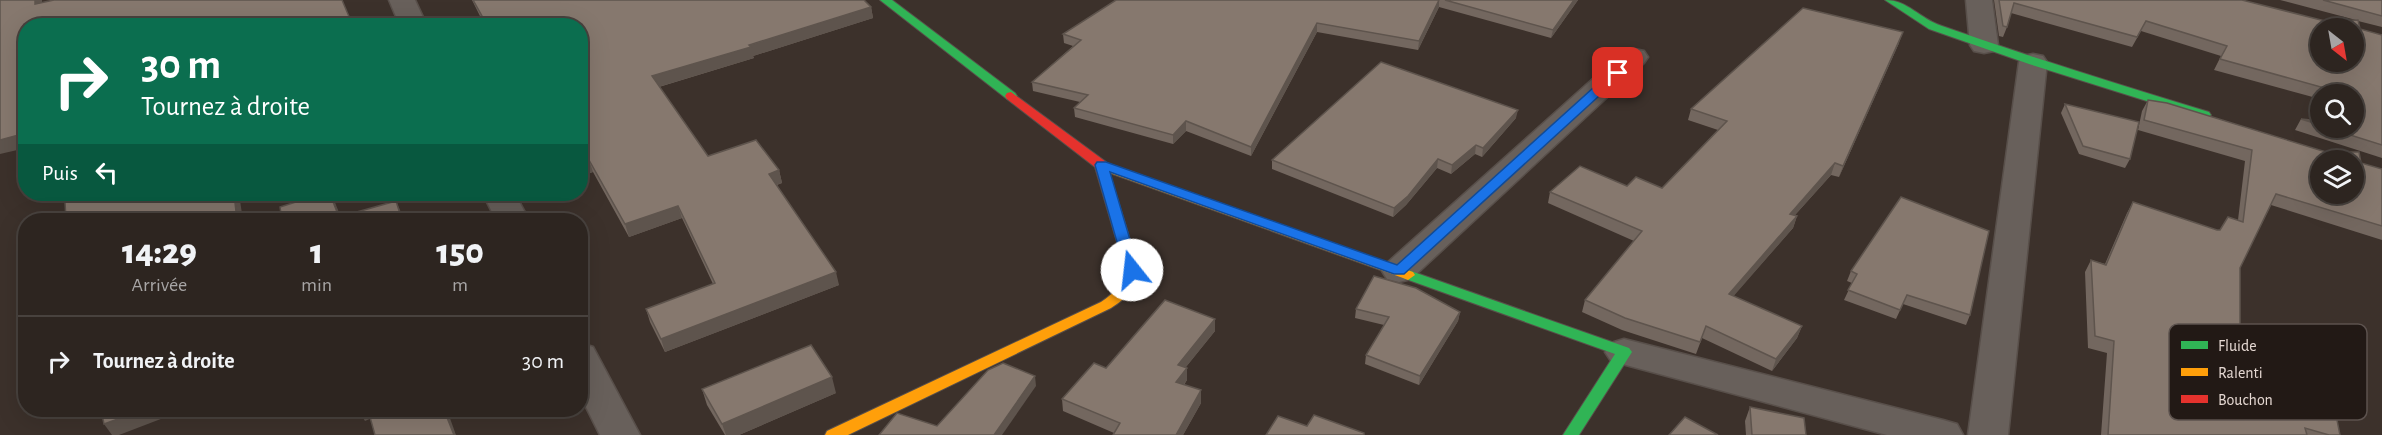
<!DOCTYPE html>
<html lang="fr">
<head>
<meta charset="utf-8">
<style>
	:root { --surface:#2d2520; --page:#352d29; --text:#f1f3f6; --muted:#a7a5a5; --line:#48423e }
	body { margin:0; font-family:"Alegreya Sans",sans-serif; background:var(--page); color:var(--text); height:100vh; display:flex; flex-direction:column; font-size:22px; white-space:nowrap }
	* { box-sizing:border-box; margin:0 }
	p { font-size:20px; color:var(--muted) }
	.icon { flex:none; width:33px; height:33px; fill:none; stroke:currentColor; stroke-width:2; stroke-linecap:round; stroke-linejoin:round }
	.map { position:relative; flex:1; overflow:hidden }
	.panel { position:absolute; left:18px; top:213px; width:570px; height:204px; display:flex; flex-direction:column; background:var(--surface); border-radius:24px; box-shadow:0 6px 24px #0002,0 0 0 2px var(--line) }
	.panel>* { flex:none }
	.guide { position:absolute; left:18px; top:18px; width:570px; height:183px; border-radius:24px; box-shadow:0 6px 24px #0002,0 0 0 2px var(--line); background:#0b6e4f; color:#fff; overflow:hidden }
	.needle { width:39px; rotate:149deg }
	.fabs { position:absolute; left:2310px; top:18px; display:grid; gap:12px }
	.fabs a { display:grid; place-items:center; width:54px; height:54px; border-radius:50%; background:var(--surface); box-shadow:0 6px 24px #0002,0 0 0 2px var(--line); font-size:30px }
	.pin { position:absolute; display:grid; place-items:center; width:51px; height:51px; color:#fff; margin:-26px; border-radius:12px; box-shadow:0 3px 9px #0006 }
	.me { position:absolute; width:66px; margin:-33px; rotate:344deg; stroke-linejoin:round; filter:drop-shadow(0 0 4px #0008) }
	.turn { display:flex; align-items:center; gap:21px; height:126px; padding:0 24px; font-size:27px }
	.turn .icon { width:78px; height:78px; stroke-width:2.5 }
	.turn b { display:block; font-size:42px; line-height:51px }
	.then { display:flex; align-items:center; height:57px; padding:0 24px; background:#0003; gap:12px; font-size:22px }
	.eta { display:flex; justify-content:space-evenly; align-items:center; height:102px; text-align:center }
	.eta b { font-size:36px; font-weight:800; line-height:42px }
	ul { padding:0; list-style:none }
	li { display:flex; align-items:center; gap:18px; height:90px; padding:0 24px; border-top:2px solid var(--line) }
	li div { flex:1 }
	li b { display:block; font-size:22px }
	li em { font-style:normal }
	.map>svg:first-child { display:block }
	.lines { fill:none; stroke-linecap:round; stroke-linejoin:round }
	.street-casing { stroke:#584f4a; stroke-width:3 }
	.fast-casing { stroke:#584f4a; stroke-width:2 }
	.slow-casing { stroke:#584f4a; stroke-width:2 }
	.jam-casing { stroke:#584f4a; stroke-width:2 }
	.street { fill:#68605b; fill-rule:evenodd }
	.fast { fill:#30b455; fill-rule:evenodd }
	.slow { fill:#ff9f0a; fill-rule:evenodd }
	.jam { fill:#e5322d; fill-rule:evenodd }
	.wall { fill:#73675f }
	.shaded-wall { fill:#5e544d }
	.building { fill:#86786e; stroke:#5e544d; stroke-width:1.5; fill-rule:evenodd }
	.route { fill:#1a73e8; stroke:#114b97; stroke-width:1.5 }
	.key { fill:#221915; stroke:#5c524e; stroke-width:1.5 }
	.key-label { font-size:16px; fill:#e5d8d2 }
</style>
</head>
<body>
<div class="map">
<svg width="2382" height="435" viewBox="0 0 2382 435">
	<rect width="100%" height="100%" fill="#3c312b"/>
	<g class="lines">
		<defs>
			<g id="street">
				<polygon points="389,0 415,0 427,26 400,26"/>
				<polygon points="1966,0 1992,0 1998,45 1994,51 1984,53 1974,51 1970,45"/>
				<polygon points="1634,49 1644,51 1648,57 1644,63 1411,279 1399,282 1387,279 1382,271 1387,263 1624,51"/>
				<polygon points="2033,54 2043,56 2047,62 2008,435 1968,435 2019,62 2023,56"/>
				<polygon points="483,194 515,194 529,220 496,220"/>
				<polygon points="1624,339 1943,420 1957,424 1963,435 1887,435 1611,361 1605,352 1611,343"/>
				<polygon points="580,343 593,347 640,435 600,435 580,395"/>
			</g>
			<g id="fast">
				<polygon points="880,0 892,0 1015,93 1017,96 1015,99 1007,99"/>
				<path d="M 1885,0 C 1908,0 1920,19 1942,26 C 2030,57 2120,85 2209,112 L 2211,115 L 2205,119 L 2201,118 L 2029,64 L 1929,29 Z"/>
				<polygon points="1408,270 1629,348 1632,352 1579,435 1563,435 1615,354 1403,278 1401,275 1403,272"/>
			</g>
			<g id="slow">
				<polygon points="1101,161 1413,272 1415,275 1408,280 1403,278 1096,168 1095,165"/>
				<path d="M 1131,261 L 1138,266 C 1140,285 1126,299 1111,308 L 848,435 L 825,435 L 827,431 L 1101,302 C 1114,293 1126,283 1124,266 Z"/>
			</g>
			<polygon id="jam" points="1011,92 1106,162 1138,266 1136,269 1131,271 1124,266 1095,167 1007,99 1005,96 1007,93"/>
		</defs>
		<!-- street casing -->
		<use href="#street" class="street-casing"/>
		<!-- fast casing -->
		<use href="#fast" class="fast-casing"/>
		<!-- slow casing -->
		<use href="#slow" class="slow-casing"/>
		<!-- jam casing -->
		<use href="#jam" class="jam-casing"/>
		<!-- street -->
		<use href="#street" class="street"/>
		<!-- fast -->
		<use href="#fast" class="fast"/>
		<!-- slow -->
		<use href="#slow" class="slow"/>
		<!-- jam -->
		<use href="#jam" class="jam"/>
	</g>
	<!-- wall -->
	<g class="wall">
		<polygon points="472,0 864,0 871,7 873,18 753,56 754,58 659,87 708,156 779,170 782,183 777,185 839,285 665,352 650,322 646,309 713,284 682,218 629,237 593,172 580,176 580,26 473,26 471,19 480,16"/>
		<polygon points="1116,0 1578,0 1551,38 1439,7 1418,50 1317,32 1251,156 1186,131 1173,144 1075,117 1074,108 1080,102 1033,91 1032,82 1073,46 1064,43 1063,34"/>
		<polygon points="1994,0 2242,0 2325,21 2356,20 2280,0 2382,0 2382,27 2358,21 2360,29 2382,35 2382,158 2295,130 2301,119 2320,121 2320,128 2354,128 2354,94 2320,94 2320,99 2214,70 2221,56 2141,31 2132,47 2011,13 2007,27 2003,37 1999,36"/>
		<polygon points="1899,43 1839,177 1831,175 1795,215 1797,216 1793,228 1733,296 1802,326 1797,338 1772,371 1702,338 1696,354 1622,330 1582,312 1585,300 1634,241 1548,203 1550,192 1627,186 1662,188 1718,130 1688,120 1691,109"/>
		<polygon points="2148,100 2361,163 2382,169 2382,240 2271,205 2240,268 2240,341 2262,365 2340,435 2101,435 2107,353 2088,348 2085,272 2091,260 2105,264 2127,213 2133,202 2217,230 2220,230 2238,220 2245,161 2138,130 2142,111"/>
		<polygon points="2065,104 2130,159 2125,168 2079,154 2061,113"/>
		<polygon points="1516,118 1482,157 1475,154 1451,174 1437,168 1406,205 1393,217 1272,169 1272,160"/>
		<polygon points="1851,271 1970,315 1966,325 1903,304 1896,319 1844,300 1852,283 1847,281"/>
		<polygon points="1356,309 1460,312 1458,321 1419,385 1365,364 1366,355 1384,325 1355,318"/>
		<polygon points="1215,319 1215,331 1185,368 1187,380 1184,385 1201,390 1201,403 1183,435 1113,435 1114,433 1063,411 1062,399 1106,368"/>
		<polygon points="702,389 836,393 739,435 725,435 707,405"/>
		<polygon points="1750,407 1806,435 1746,435 1745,421"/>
	</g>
	<!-- shaded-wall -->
	<g class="shaded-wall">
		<polygon points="35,0 42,0 42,16 35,4"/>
		<polygon points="1439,0 1439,7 1418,50 1419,41"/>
		<polygon points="1574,0 1578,0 1551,38 1553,30"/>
		<polygon points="871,7 873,18 753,56 754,58 655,88 652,76"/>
		<polygon points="1317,23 1317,32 1251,156 1251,147"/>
		<polygon points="1903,32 1899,43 1839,177 1843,166"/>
		<polygon points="1518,110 1516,118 1482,157 1483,148"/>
		<polygon points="1186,121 1186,131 1173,144 1173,135"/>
		<polygon points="26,133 26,148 0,154 0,140"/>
		<polygon points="1476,145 1475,154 1451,174 1452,165"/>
		<polygon points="1438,159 1437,168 1406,205 1393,217 1394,208"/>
		<polygon points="589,160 593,172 580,176 580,162"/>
		<polygon points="1835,163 1831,175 1786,225 1790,214"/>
		<polygon points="779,170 782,183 772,186 769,174"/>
		<polygon points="234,194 239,194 243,220 237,220"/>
		<polygon points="330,194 334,200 342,220 341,220"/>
		<polygon points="396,201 400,210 403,220 402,220"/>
		<polygon points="678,206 682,218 629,237 625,224"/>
		<polygon points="1797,216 1793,228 1725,306 1729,294"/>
		<polygon points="836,272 839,285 665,352 661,339"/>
		<polygon points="1460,312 1458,321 1419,385 1420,376"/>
		<polygon points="1215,319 1215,331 1178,377 1178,365"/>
		<polygon points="1802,326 1797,338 1772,371 1776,359"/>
		<polygon points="1187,368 1187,380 1176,394 1176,382"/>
		<polygon points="1035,376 1036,386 1002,435 994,435"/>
		<polygon points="832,377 836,393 739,435 726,435 722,424"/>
		<polygon points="1201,390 1201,403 1183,435 1176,435"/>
		<polygon points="143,410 165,410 166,417 119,435 112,435 104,424"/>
		<polygon points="358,410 370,410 374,417 365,421"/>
		<polygon points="444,410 447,410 456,435 454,435"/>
	</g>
	<!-- building -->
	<g class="building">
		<polygon points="0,0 35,0 35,4 54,0 342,0 353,26 26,26 26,133 0,140"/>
		<polygon points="473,0 864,0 871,7 749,45 751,47 652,76 708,156 756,140 779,170 769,174 836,272 661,339 646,309 715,283 678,206 625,224 589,160 580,162 580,26 474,26 471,19 482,16"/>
		<polygon points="1116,0 1439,0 1419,41 1317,23 1251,147 1186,121 1173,135 1074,108 1088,95 1032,82 1081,40 1063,34"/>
		<polygon points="1445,0 1574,0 1553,30"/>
		<path d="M 1999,0 L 2242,0 L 2325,21 L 2358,20 L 2360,29 L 2382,35 L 2382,145 L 2328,128 L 2354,128 L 2354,94 L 2339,94 L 2339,92 L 2220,59 L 2227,46 L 2146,21 L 2137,37 L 2014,3 L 2007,27 L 2003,26 ZM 2320,28 L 2354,28 L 2354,62 L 2320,62 Z"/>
		<polygon points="2323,0 2382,0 2382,16"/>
		<polygon points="1803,8 1903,32 1843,166 1835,163 1790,214 1797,216 1729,294 1802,326 1776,359 1706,326 1700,342 1625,318 1585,300 1642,231 1550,192 1580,166 1627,186 1636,177 1662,188 1727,121 1691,109"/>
		<polygon points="1381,62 1518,110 1483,148 1476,145 1452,165 1438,159 1408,196 1394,208 1272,160"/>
		<path d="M 2148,100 L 2167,103 L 2326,152 L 2359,152 L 2361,163 L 2382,169 L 2382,226 L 2276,194 L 2240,268 L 2240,341 L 2260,347 L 2262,365 L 2330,385 L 2340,435 L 2329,435 L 2305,428 L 2307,435 L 2108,435 L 2114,341 L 2095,336 L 2091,260 L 2106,265 L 2133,202 L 2217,230 L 2220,230 L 2228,217 L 2243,222 L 2252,150 L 2144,120 ZM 2320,160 L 2354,160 L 2354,194 L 2320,194 Z"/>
		<polygon points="2065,104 2139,122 2130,159 2083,146"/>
		<polygon points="2301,119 2320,121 2320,125"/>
		<polygon points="94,194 234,194 237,220 66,220 65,202"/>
		<polygon points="321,194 330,194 339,217 396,201 402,220 282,220 280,207"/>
		<polygon points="1901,197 1989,231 1970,315 1907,295 1900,310 1848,290 1857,274 1851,271"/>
		<polygon points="1374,276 1416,288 1460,312 1420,376 1366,355 1389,317 1356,309"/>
		<polygon points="1165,300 1215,319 1178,365 1187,368 1176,382 1201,390 1176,435 1113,435 1120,423 1062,399 1094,363 1106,368"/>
		<polygon points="811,345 832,377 722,424 702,389"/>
		<polygon points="1003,363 1035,376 994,435 879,435 897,413 937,426 988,370"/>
		<polygon points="1750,407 1804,418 1806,435 1752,435"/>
		<polygon points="101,410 143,410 104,424"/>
		<polygon points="368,410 444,410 454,435 375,435"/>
		<polygon points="1314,415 1364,433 1364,435 1266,435 1278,416 1307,426"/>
		<polygon points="1685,417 1718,435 1669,435"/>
	</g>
	<!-- route -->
	<polygon class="route" points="1618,69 1622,70 1622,75 1404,274 1394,274 1110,172 1139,270 1132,274 1125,270 1095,165 1097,162 1106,162 1397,265 1613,70"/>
	<!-- legend -->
	<rect x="2169" y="324" width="198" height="96" rx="9" class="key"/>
	<rect x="2181" y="341" width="27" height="8" fill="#30b455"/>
	<rect x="2181" y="368" width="27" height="8" fill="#ff9f0a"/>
	<rect x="2181" y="395" width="27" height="8" fill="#e5322d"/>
	<g class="key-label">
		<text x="2218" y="351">Fluide</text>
		<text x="2218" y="378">Ralenti</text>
		<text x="2218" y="405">Bouchon</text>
	</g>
</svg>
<div class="fabs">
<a><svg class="needle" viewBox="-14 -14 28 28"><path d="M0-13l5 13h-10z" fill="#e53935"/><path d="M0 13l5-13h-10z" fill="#a7a5a5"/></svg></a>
<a><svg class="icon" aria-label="search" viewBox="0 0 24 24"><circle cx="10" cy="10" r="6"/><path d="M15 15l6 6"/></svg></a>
<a><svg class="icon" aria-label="layers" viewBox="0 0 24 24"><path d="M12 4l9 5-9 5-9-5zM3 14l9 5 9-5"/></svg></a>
</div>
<div class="pin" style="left:1618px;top:73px;background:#d93025"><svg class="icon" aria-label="arrive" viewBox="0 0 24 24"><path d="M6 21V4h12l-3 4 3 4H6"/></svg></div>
<svg class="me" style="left:1132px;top:270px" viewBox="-20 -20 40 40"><circle r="19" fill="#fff"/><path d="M0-13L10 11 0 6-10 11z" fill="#1a73e8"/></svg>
<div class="guide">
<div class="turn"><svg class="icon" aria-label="right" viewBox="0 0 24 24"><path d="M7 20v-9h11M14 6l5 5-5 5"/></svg><div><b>30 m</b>Tournez à droite</div></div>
<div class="then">Puis<svg class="icon" aria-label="left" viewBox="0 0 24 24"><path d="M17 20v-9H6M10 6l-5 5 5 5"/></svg></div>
</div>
<section class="panel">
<div class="eta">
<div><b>14:29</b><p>Arrivée</p></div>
<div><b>1</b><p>min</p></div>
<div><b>150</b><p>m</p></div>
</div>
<ul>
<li><svg class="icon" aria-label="right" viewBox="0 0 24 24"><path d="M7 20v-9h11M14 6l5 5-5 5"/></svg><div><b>Tournez à droite</b></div><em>30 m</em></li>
</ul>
</section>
</div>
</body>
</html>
